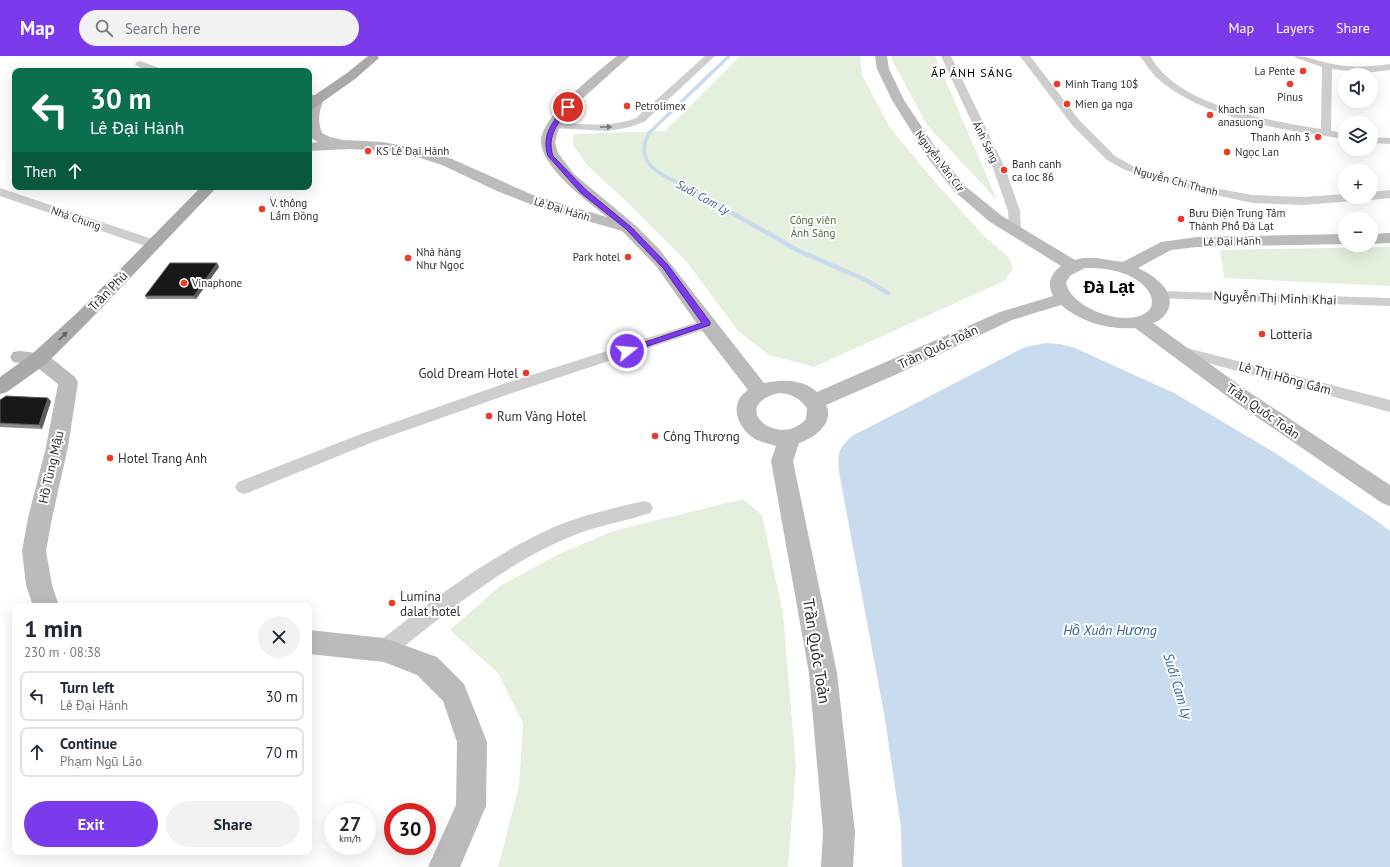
<!DOCTYPE html>
<html lang="en">
<head>
<meta charset="utf-8">
<style>
	:root { --surface:#fff; --page:#f2f2f3; --text:#1f2937; --muted:#747a83; --line:#e0e1e3; --accent:#7c3aed }
	body { margin:0; font-family:"PT Sans",sans-serif; background:var(--page); color:var(--text); height:100vh; display:flex; flex-direction:column; font-size:15px; white-space:nowrap }
	* { box-sizing:border-box; margin:0 }
	p { font-size:13px; color:var(--muted) }
	.icon { flex:none; width:22px; height:22px; fill:none; stroke:currentColor; stroke-width:2; stroke-linecap:round; stroke-linejoin:round }
	.map { position:relative; flex:1; overflow:hidden }
	.details { position:absolute; left:12px; top:547px; width:300px; height:252px; display:flex; flex-direction:column; background:var(--surface); border-radius:8px; box-shadow:0 4px 16px #0002 }
	.details>* { flex:none }
	.top-card { position:absolute; left:12px; top:12px; width:300px; height:122px; border-radius:8px; box-shadow:0 4px 16px #0002; background:#0b6e4f; color:#fff; overflow:hidden }
	.buttons { position:absolute; left:1338px; top:12px; display:grid; gap:8px }
	.buttons a { display:grid; place-items:center; width:40px; height:40px; border-radius:50%; background:var(--surface); box-shadow:0 4px 16px #0002; font-size:20px }
	.speed { position:absolute; left:324px; top:747px; display:flex; gap:8px; font-size:20px; font-weight:700; text-align:center }
	.speed>* { display:grid; place-content:center; width:52px; height:52px; border-radius:50%; background:var(--surface); box-shadow:0 4px 16px #0002; line-height:1 }
	.speed small { font-size:10px; font-weight:400 }
	.speed .limit { border:6px solid #d22; background:#fff; color:#111 }
	.pin { position:absolute; display:grid; place-items:center; width:34px; height:34px; color:#fff; margin:-17px; border:2px solid #fff; border-radius:50%; box-shadow:0 1px 4px #0007 }
	.me { position:absolute; width:44px; margin:-22px; rotate:73deg; stroke-linejoin:round; filter:drop-shadow(0 0 3px #0008) }
	.turn { display:flex; align-items:center; gap:14px; height:84px; padding:0 12px; font-size:18px }
	.turn .icon { width:52px; height:52px; stroke-width:2.5 }
	.turn b { display:block; font-size:28px; line-height:34px }
	.then { display:flex; align-items:center; height:38px; padding:0 12px; background:#0003; gap:8px; font-size:15px }
	.round { display:grid; place-items:center; flex:none; width:42px; height:42px; border-radius:21px; background:var(--page) }
	.head { display:flex; align-items:center; justify-content:space-between; height:68px; padding:0 12px }
	h1 { font-size:24px; font-weight:600; line-height:30px }
	.primary-button { display:flex; gap:8px; margin-top:auto; padding:8px 12px }
	.primary-button a { flex:1; height:46px; border-radius:24px; background:var(--accent); color:#fff; font-size:16px; font-weight:600; line-height:46px; text-align:center }
	.primary-button a+a { background:var(--page); color:var(--text) }
	ul { padding:0; list-style:none }
	li { display:flex; align-items:center; gap:12px; height:50px; margin:0 8px 6px; padding:0 4px; border:2px solid var(--line); border-radius:8px }
	li div { flex:1 }
	li b { display:block; font-size:15px }
	li em { font-style:normal }
	header { display:flex; align-items:center; gap:24px; box-sizing:border-box; height:56px; padding:0 20px; background:var(--accent); color:#fff }
	header strong { font-size:19px }
	nav { display:flex; gap:22px; margin-inline-start:auto; font-size:14px }
	.search { width:280px; height:36px; background:var(--page); display:flex; align-items:center; gap:10px; box-sizing:border-box; padding:0 14px; border-radius:22px; color:var(--muted); font-size:15px }
	.map>svg:first-child { display:block }
	.green { fill:#e5efde }
	.water { fill:#c9dbef }
	.lines { fill:none; stroke-linecap:round; stroke-linejoin:round }
	.stream-far1 { stroke:#c9dbef; stroke-width:3.5 }
	.stream { stroke:#c9dbef; stroke-width:4.5 }
	.street { fill:#cecece; fill-rule:evenodd }
	.secondary { fill:#bbb; fill-rule:evenodd }
	.primary { fill:#a9a9a9; fill-rule:evenodd }
	.wall { fill:#8c8c8c }
	.shaded-wall { fill:#5d5d5d }
	.building { fill:#181818; stroke:#5d5d5d }
	.oneway { fill:#787878 }
	.oneway2 { fill:#616161 }
	.route { fill:#7c3aed; stroke:#51269a }
	.poi-dot { fill:#f23828; stroke:#fff; stroke-width:1.5 }
	.labels { text-anchor:middle; dominant-baseline:central; stroke-width:4; stroke-linejoin:round; paint-order:stroke }
	.far-poi-label { font-size:11px; fill:#313131; stroke:#fff; text-anchor:start }
	.far-street-label { font-size:11px; fill:#313131; stroke:#fff }
	.far-park-label { font-size:11px; fill:#4b713a; stroke:#fff }
	.far-neighbourhood-label { font-size:12px; letter-spacing:1px; fill:#000; stroke:#fff }
	.far-water-label { font-size:12px; font-style:italic; fill:#37659a; stroke:#fff }
	.street-label { font-size:13px; fill:#313131; stroke:#fff }
	.poi-label { font-size:13px; fill:#313131; stroke:#fff; text-anchor:start }
	.water-label { font-size:14px; font-style:italic; fill:#37659a; stroke:#fff }
	.near-street-label { font-size:16px; fill:#313131; stroke:#fff }
	.far-town-label { font-size:18px; font-weight:bold; fill:#000; stroke:#fff }
</style>
</head>
<body>
<header>
<strong>Map</strong>
<div class="search"><svg class="icon" aria-label="search" viewBox="0 0 24 24"><circle cx="10" cy="10" r="6"/><path d="M15 15l6 6"/></svg>Search here</div>
<nav><a>Map</a><a>Layers</a><a>Share</a></nav>
</header>
<div class="map">
<svg width="1390" height="811" viewBox="0 0 1390 811">
	<rect width="100%" height="100%" fill="#fff"/>
	<!-- green -->
	<g class="green">
		<polygon points="740,0 860,0 862,19 890,72 935,126 986,182 1008,200 1013,213 1004,225 814,311 769,299 738,275 686,205 629,148 586,108 573,89 573,78 665,75"/>
		<polygon points="892,0 935,0 997,144 927,69 892,4"/>
		<polygon points="1390,191 1390,230 1224,222 1220,194"/>
		<polygon points="743,443 762,459 783,557 796,711 788,811 498,811 519,730 523,667 498,617 450,574 500,530 557,499 613,475"/>
	</g>
	<!-- water -->
	<path class="water" d="M 1046,287 L 1060,288 L 1075,292 L 1174,337 L 1277,398 L 1374,463 L 1390,475 L 1390,811 L 902,811 L 901,772 L 885,663 L 839,416 C 837,398 838,393 852,380 L 1025,291 Z"/>
	<g class="lines">
		<!-- stream-far1 -->
		<path class="stream-far1" d="M 692,134 C 667,120 631,111 649,77 L 729,0"/>
		<!-- stream -->
		<polyline class="stream" points="690,133 799,195 866,224 888,237"/>
		<!-- street -->
		<g class="street">
			<path d="M 705,0 L 715,0 L 644,66 L 630,71 L 608,75 L 553,72 L 548,69 L 553,66 C 581,68 609,72 636,62 Z"/>
			<polygon points="941,0 951,0 1005,112 1020,155 1021,175 1019,178 1011,178 1009,175 1008,155 993,112"/>
			<polygon points="1020,0 1030,0 1080,65 1115,100 1133,110 1202,130 1253,139 1303,141 1345,138 1345,141 1359,141 1357,144 1353,145 1303,149 1253,147 1196,135 1125,114 1107,104 1072,69"/>
			<path d="M 1140,0 L 1150,0 C 1154,6 1158,12 1163,17 C 1199,53 1272,65 1321,73 L 1322,11 L 1296,2 L 1294,0 C 1309,0 1314,4 1328,7 C 1348,12 1370,11 1390,8 L 1390,14 L 1365,17 L 1332,13 L 1331,75 L 1345,77 L 1345,83 C 1285,74 1204,64 1157,22 C 1151,16 1145,7 1140,0 Z"/>
			<polygon points="140,5 162,13 164,15 150,15 137,10 135,8 137,6"/>
			<polygon points="1371,81 1390,82 1390,88 1371,87"/>
			<polygon points="0,132 158,185 159,188 158,191 148,191 0,140"/>
			<polygon points="1390,134 1390,142 1371,144 1366,141 1371,141 1371,136"/>
			<polygon points="1160,235 1390,242 1390,250 1155,242 1153,239 1155,236"/>
			<polygon points="707,263 712,265 714,268 712,271 515,336 373,386 250,436 244,438 238,436 235,431 238,426 361,378 503,328"/>
			<polygon points="1179,290 1390,344 1390,356 1174,298 1172,295 1174,292"/>
			<path d="M 644,445 L 650,447 L 653,452 L 650,457 C 626,465 601,469 577,478 C 508,505 448,555 391,601 L 384,603 L 377,601 L 374,594 L 377,587 C 432,544 489,500 554,471 C 583,459 614,452 644,445 Z"/>
		</g>
		<!-- secondary -->
		<g class="secondary">
			<path d="M 617,0 L 630,0 L 583,42 L 563,65 L 558,75 L 555,86 L 558,97 L 574,118 L 635,169 L 659,193 L 764,327 C 781,323 804,323 817,336 L 1000,256 L 1053,240 C 1047,228 1050,218 1061,210 L 990,166 L 955,136 L 928,102 L 892,44 L 877,13 L 875,0 L 887,0 L 889,13 L 904,44 L 941,100 L 965,130 L 1002,160 L 1075,204 L 1083,202 L 1096,202 L 1123,206 L 1161,186 L 1197,181 L 1345,178 L 1345,188 L 1197,191 L 1171,194 L 1138,212 C 1154,219 1178,236 1167,256 C 1164,261 1159,265 1153,267 L 1246,334 L 1390,429 L 1390,450 L 1382,447 L 1232,344 L 1135,272 C 1108,274 1081,266 1061,249 L 1012,264 L 895,319 L 826,349 C 835,367 814,382 799,387 L 793,405 L 837,617 L 855,776 L 853,811 L 821,811 L 823,776 L 809,617 L 771,405 L 776,390 C 770,388 761,386 755,383 C 737,372 728,347 748,334 L 700,272 L 656,210 L 622,175 L 535,150 L 497,135 L 442,109 L 411,99 L 383,95 L 351,93 L 309,95 L 309,87 L 318,86 L 311,82 L 309,79 L 309,38 L 323,40 L 324,43 C 319,55 317,64 322,77 L 330,81 L 343,84 L 383,86 L 429,95 L 452,103 L 533,139 L 607,161 C 588,146 542,112 541,86 C 541,60 597,16 617,0 ZM 1085,212 C 1106,211 1140,217 1150,238 C 1152,242 1153,249 1150,253 C 1133,275 1069,253 1066,226 L 1071,219 ZM 779,337 C 792,338 799,342 807,352 L 806,363 C 779,394 726,350 779,337 Z"/>
			<polygon points="1390,177 1390,187 1371,188 1371,178"/>
			<polygon points="20,295 46,298 75,321 78,326 68,391 52,462 46,495 52,529 59,550 33,550 26,529 22,495 28,462 46,391 58,328 34,309 13,306 10,301 13,296"/>
			<polygon points="309,574 384,582 437,601 464,628 487,686 486,750 460,811 428,811 456,749 457,686 443,645 417,619 384,606 309,598"/>
		</g>
		<!-- primary -->
		<g class="primary">
			<polygon points="368,0 378,0 379,2 355,23 314,52 309,53 309,43 347,17"/>
			<polygon points="201,131 217,131 89,265 46,308 7,336 0,338 0,321 32,298 77,257"/>
		</g>
	</g>
	<!-- wall -->
	<g class="wall">
		<polygon points="217,207 219,211 196,243 147,243 145,240"/>
		<polygon points="0,344 51,345 42,373 0,371"/>
	</g>
	<!-- shaded-wall -->
	<g class="shaded-wall">
		<polygon points="217,207 219,211 196,243 194,240"/>
		<polygon points="48,342 51,345 42,373 39,369"/>
	</g>
	<!-- building -->
	<g class="building">
		<polygon points="170,207 217,207 194,240 145,240"/>
		<polygon points="6,340 48,342 39,369 0,367 0,344"/>
	</g>
	<!-- one-way arrows -->
	<defs><path id="oneway-solid" d="M-6-.8H1V-3.2L6.5 0L1 3.2V.8H-6Z"/></defs>
	<use class="oneway" href="#oneway-solid" transform="translate(606 71)"/>
	<use class="oneway2" href="#oneway-solid" transform="translate(63 280) rotate(-44)"/>
	<!-- route -->
	<path class="route" d="M 566,50 L 571,51 C 559,66 546,79 553,100 L 586,134 L 631,171 L 668,209 L 710,266 L 710,269 L 630,296 L 624,296 L 624,293 L 702,267 L 663,212 L 626,173 L 581,137 L 548,100 C 541,79 553,65 566,50 Z"/>
	<!-- markers -->
	<g class="poi-dot">
		<circle cx="1303" cy="15" r="4"/>
		<circle cx="1057" cy="28" r="4"/>
		<circle cx="1290" cy="28" r="4"/>
		<circle cx="1067" cy="48" r="4"/>
		<circle cx="627" cy="50" r="4"/>
		<circle cx="1210" cy="59" r="4"/>
		<circle cx="1318" cy="81" r="4"/>
		<circle cx="368" cy="95" r="4"/>
		<circle cx="1227" cy="96" r="4"/>
		<circle cx="1004" cy="114" r="4"/>
		<circle cx="262" cy="153" r="4"/>
		<circle cx="1181" cy="163" r="4"/>
		<circle cx="628" cy="201" r="4"/>
		<circle cx="408" cy="202" r="4"/>
		<circle cx="184" cy="227" r="4"/>
		<circle cx="1262" cy="278" r="4"/>
		<circle cx="526" cy="317" r="4"/>
		<circle cx="489" cy="360" r="4"/>
		<circle cx="655" cy="380" r="4"/>
		<circle cx="110" cy="402" r="4"/>
		<circle cx="392" cy="547" r="4"/>
	</g>
	<g class="labels">
		<!-- far-poi labels -->
		<g class="far-poi-label">
			<text x="1295" y="15" text-anchor="end">La Pente</text>
			<text x="1065" y="28">Minh Trang 10$</text>
			<text x="1290" y="41" text-anchor="middle">Pinus</text>
			<text x="1075" y="48">Mien ga nga</text>
			<text x="635" y="50">Petrolimex</text>
			<text x="1218" y="53">khach san<tspan x="1218" dy="13">anasuong</tspan></text>
			<text x="1310" y="81" text-anchor="end">Thanh Anh 3</text>
			<text x="376" y="95">KS Lê Đại Hành</text>
			<text x="1235" y="96">Ngọc Lan</text>
			<text x="1012" y="108">Banh canh<tspan x="1012" dy="13">ca loc 86</tspan></text>
			<text x="270" y="147">V. thông<tspan x="270" dy="13">Lấm Đồng</tspan></text>
			<text x="1189" y="157">Bưu Điện Trung Tâm<tspan x="1189" dy="13">Thành Phố Đà Lạt</tspan></text>
			<text x="416" y="196">Nhà hàng<tspan x="416" dy="13">Như Ngọc</tspan></text>
			<text x="620" y="201" text-anchor="end">Park hotel</text>
			<text x="192" y="227">Vinaphone</text>
		</g>
		<!-- far-street labels -->
		<g class="far-street-label">
			<text transform="translate(986 86) rotate(64)">Ánh Sáng</text>
			<text transform="translate(940 105) rotate(53)">Nguyễn Văn Cừ</text>
			<text transform="translate(1176 125) rotate(15)">Nguyễn Chí Thanh</text>
			<text transform="translate(562 153) rotate(17)">Lê Đại Hành</text>
			<text transform="translate(76 162) rotate(19)">Nhà Chung</text>
			<text transform="translate(1232 185) rotate(-1)">Lê Đại Hành</text>
		</g>
		<!-- far-park labels -->
		<g class="far-park-label">
			<text x="813" y="164">Công viên<tspan x="813" dy="13">Ánh Sáng</tspan></text>
		</g>
		<!-- far-neighbourhood labels -->
		<g class="far-neighbourhood-label">
			<text x="972" y="16">ẤP ÁNH SÁNG</text>
		</g>
		<!-- far-water labels -->
		<g class="far-water-label">
			<text transform="translate(703 141) rotate(29)">Suối Cam Ly</text>
		</g>
		<!-- street labels -->
		<g class="street-label">
			<text transform="translate(108 235) rotate(-46)">Trần Phú</text>
			<text transform="translate(1275 242) rotate(2)">Nguyễn Thị Minh Khai</text>
			<text transform="translate(938 291) rotate(-25)">Trần Quốc Toản</text>
			<text transform="translate(1285 322) rotate(15)">Lê Thị Hồng Gấm</text>
			<text transform="translate(1263 355) rotate(35)">Trần Quốc Toản</text>
			<text transform="translate(51 411) rotate(-77)">Hồ Tùng Mậu</text>
		</g>
		<!-- poi labels -->
		<g class="poi-label">
			<text x="1270" y="278">Lotteria</text>
			<text x="518" y="317" text-anchor="end">Gold Dream Hotel</text>
			<text x="497" y="360">Rum Vàng Hotel</text>
			<text x="663" y="380">Công Thương</text>
			<text x="118" y="402">Hotel Trang Anh</text>
			<text x="400" y="540">Lumina<tspan x="400" dy="15">dalat hotel</tspan></text>
		</g>
		<!-- water labels -->
		<g class="water-label">
			<text x="1110" y="574">Hồ Xuân Hương</text>
			<text transform="translate(1178 630) rotate(73)">Suối Cam Ly</text>
		</g>
		<!-- near-street labels -->
		<g class="near-street-label">
			<text transform="translate(817 595) rotate(81)">Trần Quốc Toản</text>
		</g>
		<!-- far-town labels -->
		<g class="far-town-label">
			<text x="1109" y="230">Đà Lạt</text>
		</g>
	</g>
</svg>
<div class="buttons">
<a><svg class="icon" aria-label="sound" viewBox="0 0 24 24"><path d="M4 9h4l5-4v14l-5-4H4zM17 9q2 3 0 6"/></svg></a>
<a><svg class="icon" aria-label="layers" viewBox="0 0 24 24"><path d="M12 4l9 5-9 5-9-5zM3 14l9 5 9-5"/></svg></a>
<a>+</a>
<a>−</a>
</div>
<div class="speed"><div>27<small>km/h</small></div><div class="limit">30</div></div>
<div class="pin" style="left:568px;top:51px;background:#d93025"><svg class="icon" aria-label="arrive" viewBox="0 0 24 24"><path d="M6 21V4h12l-3 4 3 4H6"/></svg></div>
<svg class="me" style="left:627px;top:295px" viewBox="-20 -20 40 40"><circle r="17" fill="#7c3aed" stroke="#fff" stroke-width="3"/><path d="M0-11L8 9 0 5-8 9z" fill="#fff"/></svg>
<div class="top-card">
<div class="turn"><svg class="icon" aria-label="left" viewBox="0 0 24 24"><path d="M17 20v-9H6M10 6l-5 5 5 5"/></svg><div><b>30 m</b>Lê Đại Hành</div></div>
<div class="then">Then<svg class="icon" aria-label="ahead" viewBox="0 0 24 24"><path d="M12 20V5M6 11l6-6 6 6"/></svg></div>
</div>
<section class="details">
<div class="head"><div><h1>1 min</h1><p>230 m · 08:38</p></div><a class="round"><svg class="icon" aria-label="close" viewBox="0 0 24 24"><path d="M6 6l12 12M18 6L6 18"/></svg></a></div>
<ul>
<li><svg class="icon" aria-label="left" viewBox="0 0 24 24"><path d="M17 20v-9H6M10 6l-5 5 5 5"/></svg><div><b>Turn left</b><p>Lê Đại Hành</p></div><em>30 m</em></li>
<li><svg class="icon" aria-label="ahead" viewBox="0 0 24 24"><path d="M12 20V5M6 11l6-6 6 6"/></svg><div><b>Continue</b><p>Phạm Ngũ Lão</p></div><em>70 m</em></li>
</ul>
<div class="primary-button"><a>Exit</a><a>Share</a></div>
</section>
</div>
</body>
</html>
